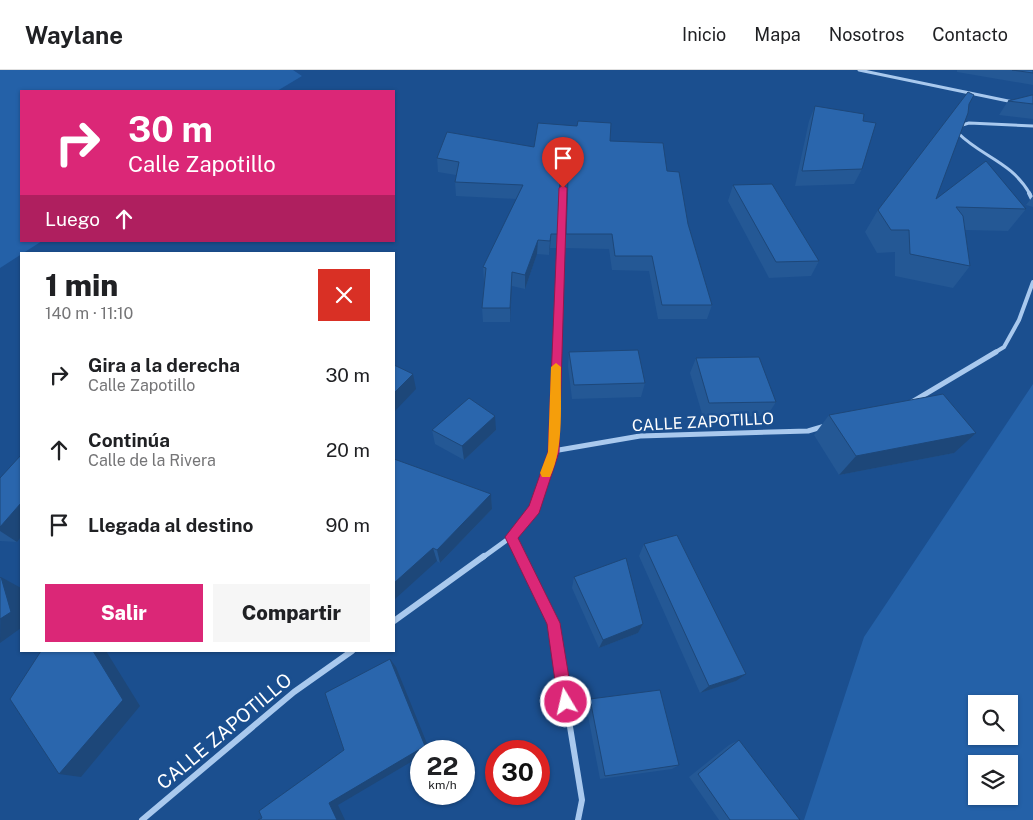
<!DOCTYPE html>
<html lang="es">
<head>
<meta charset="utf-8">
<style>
	:root { --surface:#fff; --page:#f6f6f6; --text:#202124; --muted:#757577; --line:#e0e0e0; --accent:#db2777 }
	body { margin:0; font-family:"Public Sans",sans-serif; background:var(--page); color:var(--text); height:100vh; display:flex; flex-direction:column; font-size:19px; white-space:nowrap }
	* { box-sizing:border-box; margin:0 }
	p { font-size:16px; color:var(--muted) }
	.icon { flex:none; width:28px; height:28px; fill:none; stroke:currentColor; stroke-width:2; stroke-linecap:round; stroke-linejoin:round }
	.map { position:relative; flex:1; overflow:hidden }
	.panel { position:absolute; left:20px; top:182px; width:375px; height:400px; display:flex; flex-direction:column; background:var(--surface); border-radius:0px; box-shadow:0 1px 4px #0004 }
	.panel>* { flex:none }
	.banner { position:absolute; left:20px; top:20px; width:375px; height:152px; border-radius:0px; box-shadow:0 1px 4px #0004; background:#db2777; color:#fff; overflow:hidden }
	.tools { position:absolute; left:968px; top:625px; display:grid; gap:10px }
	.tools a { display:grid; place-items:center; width:50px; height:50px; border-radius:0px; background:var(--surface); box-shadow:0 1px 4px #0004; font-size:25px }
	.speed { position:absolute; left:410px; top:670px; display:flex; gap:10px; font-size:25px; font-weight:700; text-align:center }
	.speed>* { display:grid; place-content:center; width:65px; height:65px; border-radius:50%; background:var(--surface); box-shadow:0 1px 4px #0004; line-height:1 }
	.speed small { font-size:12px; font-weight:400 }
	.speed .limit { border:8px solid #d22; background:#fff; color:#111 }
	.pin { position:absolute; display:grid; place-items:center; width:42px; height:42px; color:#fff; margin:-51px -21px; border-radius:50% 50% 50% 0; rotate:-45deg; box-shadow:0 0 5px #0007 }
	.pin .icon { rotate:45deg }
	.me { position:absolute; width:55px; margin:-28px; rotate:351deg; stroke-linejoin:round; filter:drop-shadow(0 0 4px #0008) }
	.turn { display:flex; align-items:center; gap:18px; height:105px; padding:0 25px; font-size:22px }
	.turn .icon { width:65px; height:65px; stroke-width:2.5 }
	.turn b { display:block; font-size:35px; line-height:42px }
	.then { display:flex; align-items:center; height:48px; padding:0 25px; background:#0003; gap:10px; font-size:19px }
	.round { display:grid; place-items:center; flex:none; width:52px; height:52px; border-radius:0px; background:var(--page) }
	.headline { display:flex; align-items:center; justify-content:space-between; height:85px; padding:0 25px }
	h1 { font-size:30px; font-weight:800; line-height:38px }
	.button { display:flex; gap:10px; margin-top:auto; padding:10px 25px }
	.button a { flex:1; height:58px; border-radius:0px; background:var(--accent); color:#fff; font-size:20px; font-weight:800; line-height:58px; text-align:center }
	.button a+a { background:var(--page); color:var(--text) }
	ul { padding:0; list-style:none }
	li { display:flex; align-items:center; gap:15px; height:75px; padding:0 25px }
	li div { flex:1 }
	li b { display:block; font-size:19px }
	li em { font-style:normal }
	header { display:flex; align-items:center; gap:30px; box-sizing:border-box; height:70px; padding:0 25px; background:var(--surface); border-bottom:1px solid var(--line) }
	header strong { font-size:24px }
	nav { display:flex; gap:28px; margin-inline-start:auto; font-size:18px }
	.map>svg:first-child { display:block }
	.green { fill:#2461a8; fill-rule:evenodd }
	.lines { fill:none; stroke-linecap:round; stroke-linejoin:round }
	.minor-far3 { stroke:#a9c9ee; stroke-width:3 }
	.minor-far2 { stroke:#a9c9ee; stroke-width:4 }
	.minor-far1 { stroke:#a9c9ee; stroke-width:5 }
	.minor { stroke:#a9c9ee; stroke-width:6 }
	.wall { fill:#245895 }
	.shaded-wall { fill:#1d4779 }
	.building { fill:#2a66ad; stroke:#1d4779 }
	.route { fill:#db2777; stroke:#8e194d }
	.slow { fill:#f59e0b }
	.labels { text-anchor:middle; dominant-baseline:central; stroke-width:5; stroke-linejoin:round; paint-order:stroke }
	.street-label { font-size:16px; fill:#fff; stroke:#1b4f8f }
	.near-street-label { font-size:19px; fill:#fff; stroke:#1b4f8f }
</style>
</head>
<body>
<header>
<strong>Waylane</strong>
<nav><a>Inicio</a><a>Mapa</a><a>Nosotros</a><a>Contacto</a></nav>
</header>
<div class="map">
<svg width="1033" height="750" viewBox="0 0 1033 750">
	<rect width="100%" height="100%" fill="#1b4f8f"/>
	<!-- green -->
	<g class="green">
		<polygon points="0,0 293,0 302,6 277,21 21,21 21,171 42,171 0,198"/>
		<path d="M 1033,314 L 1033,750 L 804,750 L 864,567 ZM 976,634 L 1009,634 L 1009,666 L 976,666 ZM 976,694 L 1009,694 L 1009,726 L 976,726 Z"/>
	</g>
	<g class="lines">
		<!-- minor-far3 -->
		<g class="minor-far3">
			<polyline points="859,0 1013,32"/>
			<polyline points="563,124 563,117"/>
			<path d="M 1030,124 C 1012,92 982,87 958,63 L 959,56 L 969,53 L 1033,56"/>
		</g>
		<!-- minor-far2 -->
		<g class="minor-far2">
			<polyline points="1029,123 1033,131"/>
			<polyline points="557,283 563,123"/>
			<polyline points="994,283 1004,277 1019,250 1033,212"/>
		</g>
		<!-- minor-far1 -->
		<g class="minor-far1">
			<polyline points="912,332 996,282"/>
			<polyline points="553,381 557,282"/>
			<polyline points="511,467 521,488"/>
			<polyline points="482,488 511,467 534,439 553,381 640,366 808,361 825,356"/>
		</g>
		<!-- minor -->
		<g class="minor">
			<polyline points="520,486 553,553 582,730 578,750"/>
			<polyline points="394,551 484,486"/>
			<polyline points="142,750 294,622 352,581"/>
		</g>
	</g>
	<!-- wall -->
	<g class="wall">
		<polygon points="957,0 1033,0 1033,15 957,2"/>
		<polygon points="1033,25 1033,49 999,45 1008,31"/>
		<polygon points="969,35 936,129 1026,139 1008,161 965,160 970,196 953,218 895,206 895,182 877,183 865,162 878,140"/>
		<polygon points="815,36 862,99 854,114 795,116 809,51"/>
		<polygon points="610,71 667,101 688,154 712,235 707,249 658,249 649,201 612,200 609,179 565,178 567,123 566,116 563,114 560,117 557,178 550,178 549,185 537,184 525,219 512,216 510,252 483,252 482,238 485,212 484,211 483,197 517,129 456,126 455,112 456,105 438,102 437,88 534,77"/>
		<polygon points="733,115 819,191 811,206 769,208 728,131"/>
		<polygon points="1033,126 1033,137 1026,135"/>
		<polygon points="569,282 645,313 641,327 572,329 568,297"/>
		<polygon points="696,288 776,332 767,346 703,347 690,303"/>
		<polygon points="829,345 954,383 839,405 814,365"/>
		<polygon points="432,360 496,360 464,390 435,374"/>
		<polygon points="21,385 21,467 17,472 0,471 0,408"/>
		<polygon points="394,389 491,424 492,439 440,493 437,491"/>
		<polygon points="644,474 736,611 700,623 639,486"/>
		<polygon points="574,507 643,554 638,563 599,578 572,518"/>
		<polygon points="590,629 679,695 672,699 600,709 586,635"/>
		<polygon points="739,670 800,750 719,750 689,707 729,675"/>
	</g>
	<!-- shaded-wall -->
	<g class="shaded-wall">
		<polygon points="564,99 563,114 560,117 560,103"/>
		<polygon points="551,164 550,178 549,185 550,171"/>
		<polygon points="538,170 537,184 525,219 525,205"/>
		<polygon points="512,202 512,216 510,252 510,238"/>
		<polygon points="413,304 416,319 394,342 394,323"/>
		<polygon points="495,346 496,360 464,390 462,376"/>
		<polygon points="976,363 954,383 839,405 856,386"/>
		<polygon points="491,424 492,439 440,493 437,480"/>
		<polygon points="21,433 21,467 17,472 0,461 0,457"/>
		<polygon points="433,478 437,491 394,530 394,513"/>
		<polygon points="1,507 21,518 21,558 0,573"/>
		<polygon points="643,554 638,563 599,578 603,570"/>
		<polygon points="93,581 106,581 140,636 81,707 59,704"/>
		<polygon points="390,589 396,597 430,681 421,681 421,686 338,735 345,750 337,750 329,733"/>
		<polygon points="746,604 736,611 700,623 709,616"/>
	</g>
	<!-- building -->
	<g class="building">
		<polygon points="1012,0 1033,0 1033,3"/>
		<polygon points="968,22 974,25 969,34 968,43 936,129 986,91 1026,139 956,137 963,146 970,196 910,184 909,160 891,160 878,140"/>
		<polygon points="1032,25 1033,25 1033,34 1008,31"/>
		<polygon points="815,36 864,44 863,51 876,53 862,99 802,101"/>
		<polygon points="578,51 611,53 610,71 663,73 667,101 679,102 688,154 712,235 662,235 652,186 615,186 612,164 566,164 568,109 567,102 564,99 560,103 558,164 551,164 550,171 538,170 525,205 512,202 510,238 482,238 486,198 483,197 523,115 455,112 459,92 437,88 447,62 534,77 538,53 577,56"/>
		<polygon points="772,114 819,191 776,192 733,115"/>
		<polygon points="638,280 645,313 574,315 569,282"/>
		<polygon points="759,287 776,332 709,333 696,288"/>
		<polygon points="394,295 413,304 394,323"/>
		<polygon points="943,324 976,363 856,386 829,345"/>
		<polygon points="469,328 495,346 462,376 432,360"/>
		<polygon points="21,385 21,433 0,457 0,408"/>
		<polygon points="394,389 491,424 437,480 433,478 394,513"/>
		<polygon points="677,465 746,604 709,616 644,474"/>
		<polygon points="626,488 643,554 603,570 574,507"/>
		<polygon points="1,507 11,542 0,549 0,508"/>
		<polygon points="41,581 93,581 123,630 59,704 10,629"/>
		<polygon points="390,589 425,676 329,733 337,750 258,750 262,748 259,741 344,680 325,623"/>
		<polygon points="660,620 679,695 605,706 590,629"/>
		<polygon points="739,670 800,750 730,750 698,704"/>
	</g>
	<!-- route -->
	<polygon class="route" points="563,115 567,118 559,382 539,443 518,468 560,553 573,632 571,637 566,639 561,637 558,632 547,554 505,467 529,436 548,382 559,118"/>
	<!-- slow -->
	<path class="slow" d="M 556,293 L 561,297 C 560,331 565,376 550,407 L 542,407 L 540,403 L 548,382 L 551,297 Z"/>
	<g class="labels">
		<!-- street labels -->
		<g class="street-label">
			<text transform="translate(703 352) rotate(-3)">CALLE ZAPOTILLO</text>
		</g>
		<!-- near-street labels -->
		<g class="near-street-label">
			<text transform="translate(224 661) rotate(-40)">CALLE ZAPOTILLO</text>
		</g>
	</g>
</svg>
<div class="tools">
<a><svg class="icon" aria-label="search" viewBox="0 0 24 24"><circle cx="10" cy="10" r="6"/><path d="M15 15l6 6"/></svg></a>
<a><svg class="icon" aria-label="layers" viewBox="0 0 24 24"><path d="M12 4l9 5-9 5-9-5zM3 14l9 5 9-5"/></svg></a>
</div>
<div class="speed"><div>22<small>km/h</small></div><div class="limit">30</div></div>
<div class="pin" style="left:563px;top:118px;background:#d93025"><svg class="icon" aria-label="arrive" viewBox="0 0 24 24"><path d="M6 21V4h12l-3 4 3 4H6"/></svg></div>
<svg class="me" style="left:566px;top:632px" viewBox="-20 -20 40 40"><circle r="17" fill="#db2777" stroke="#fff" stroke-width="3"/><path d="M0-11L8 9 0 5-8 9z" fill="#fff"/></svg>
<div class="banner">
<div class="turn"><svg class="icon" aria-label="right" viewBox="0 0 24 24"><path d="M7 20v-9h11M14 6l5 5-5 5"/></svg><div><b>30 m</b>Calle Zapotillo</div></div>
<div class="then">Luego<svg class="icon" aria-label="ahead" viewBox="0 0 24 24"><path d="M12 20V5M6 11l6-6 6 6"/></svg></div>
</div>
<section class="panel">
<div class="headline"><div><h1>1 min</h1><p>140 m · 11:10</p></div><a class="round" style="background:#d93025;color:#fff"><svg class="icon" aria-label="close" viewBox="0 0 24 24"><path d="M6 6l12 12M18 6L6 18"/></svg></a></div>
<ul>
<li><svg class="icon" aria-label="right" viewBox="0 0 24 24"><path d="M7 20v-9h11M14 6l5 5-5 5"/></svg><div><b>Gira a la derecha</b><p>Calle Zapotillo</p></div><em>30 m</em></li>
<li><svg class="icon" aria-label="ahead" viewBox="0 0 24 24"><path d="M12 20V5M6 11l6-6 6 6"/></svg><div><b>Continúa</b><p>Calle de la Rivera</p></div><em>20 m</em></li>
<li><svg class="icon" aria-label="arrive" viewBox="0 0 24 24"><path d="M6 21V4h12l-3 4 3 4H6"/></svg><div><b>Llegada al destino</b></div><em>90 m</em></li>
</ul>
<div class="button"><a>Salir</a><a>Compartir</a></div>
</section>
</div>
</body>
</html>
